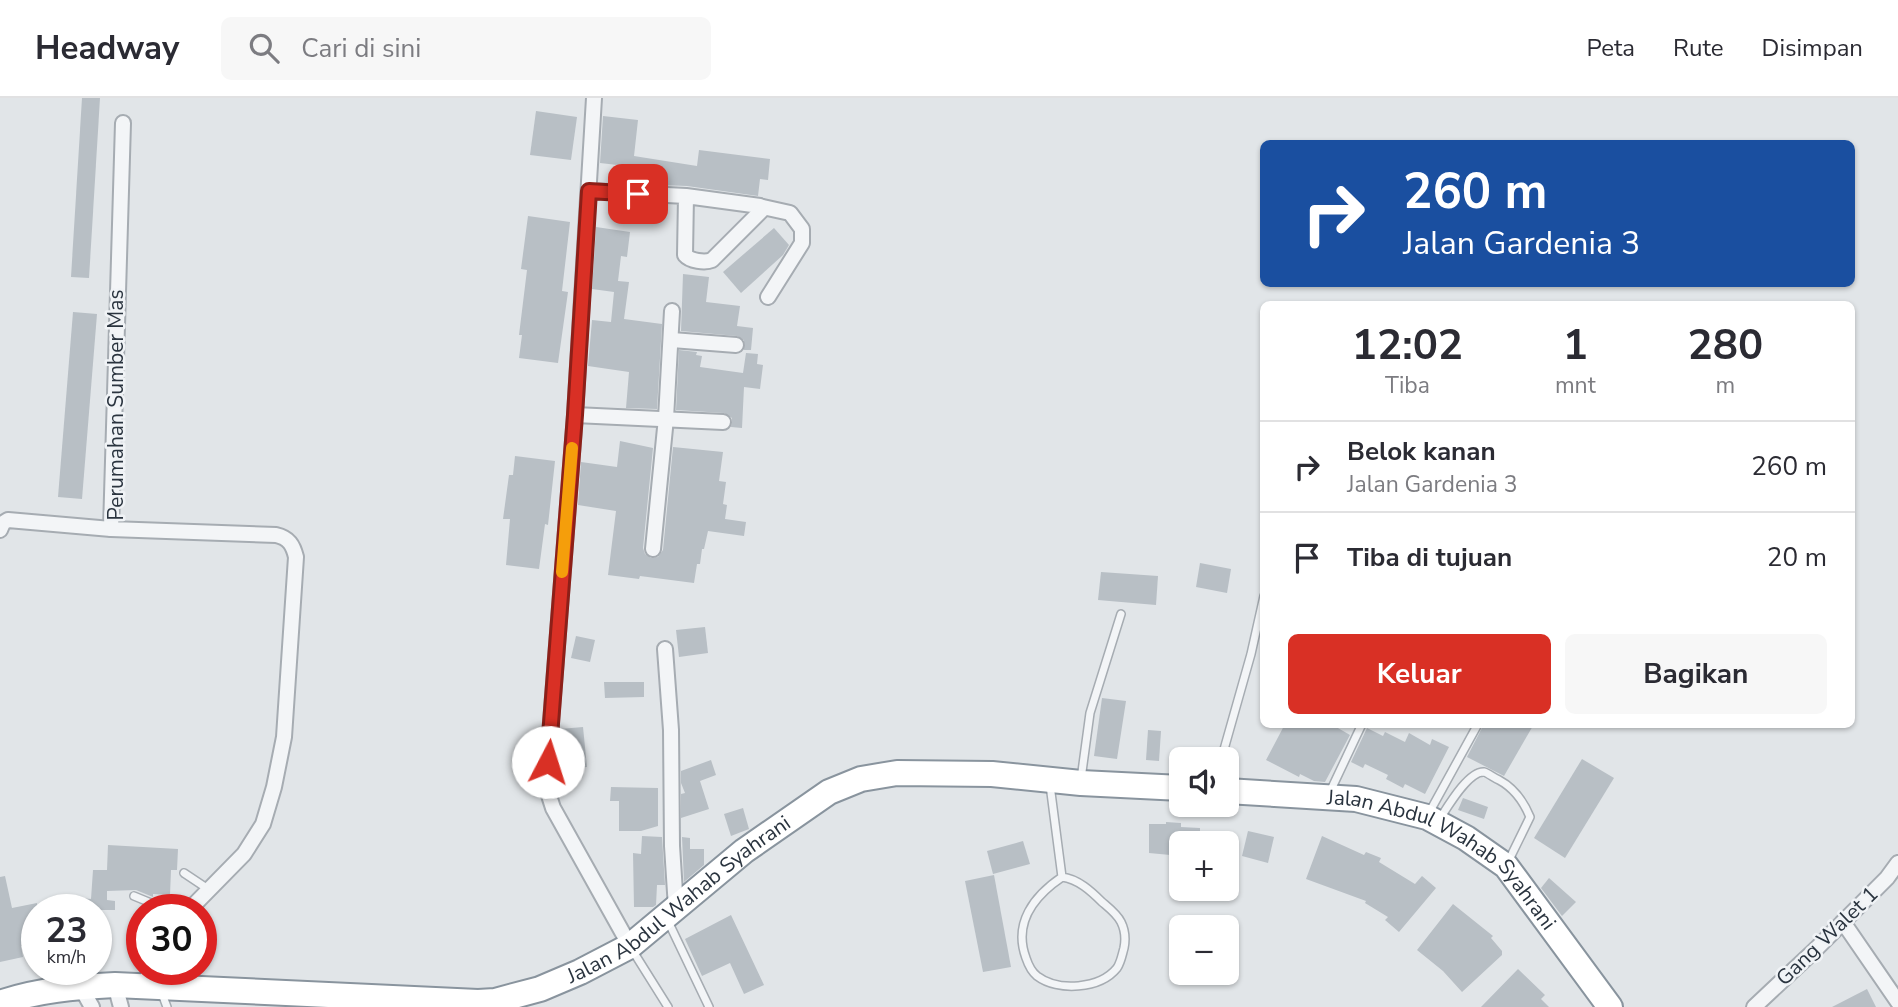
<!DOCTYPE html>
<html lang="id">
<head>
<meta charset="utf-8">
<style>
	:root { --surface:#fff; --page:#f7f7f7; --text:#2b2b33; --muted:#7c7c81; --line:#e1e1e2; --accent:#d93025 }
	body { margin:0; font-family:"Nunito Sans",sans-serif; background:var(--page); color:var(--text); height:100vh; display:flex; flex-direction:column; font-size:26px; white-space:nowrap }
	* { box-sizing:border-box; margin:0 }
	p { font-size:23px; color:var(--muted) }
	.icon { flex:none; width:38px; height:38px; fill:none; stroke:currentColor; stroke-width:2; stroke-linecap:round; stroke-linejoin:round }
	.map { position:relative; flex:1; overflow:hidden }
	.details { position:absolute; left:1260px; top:203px; width:595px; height:427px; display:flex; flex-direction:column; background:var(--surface); border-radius:10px; box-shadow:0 2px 5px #0004 }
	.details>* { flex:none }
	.top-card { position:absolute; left:1260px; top:42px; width:595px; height:147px; border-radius:10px; box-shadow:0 2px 5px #0004; background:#1a4fa0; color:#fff; overflow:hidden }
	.buttons { position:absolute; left:1169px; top:649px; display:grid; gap:14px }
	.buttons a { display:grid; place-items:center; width:70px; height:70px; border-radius:10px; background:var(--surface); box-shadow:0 2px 5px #0004; font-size:35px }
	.speed { position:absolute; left:21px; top:796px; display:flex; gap:14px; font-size:35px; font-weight:700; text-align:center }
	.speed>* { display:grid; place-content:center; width:91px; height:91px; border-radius:50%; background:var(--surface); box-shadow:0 2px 5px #0004; line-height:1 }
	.speed small { font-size:18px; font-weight:400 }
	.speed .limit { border:10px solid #d22; background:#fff; color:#111 }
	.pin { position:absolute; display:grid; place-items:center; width:60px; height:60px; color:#fff; margin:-30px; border-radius:14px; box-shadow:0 4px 10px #0006 }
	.me { position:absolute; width:77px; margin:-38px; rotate:5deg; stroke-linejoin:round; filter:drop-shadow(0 0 5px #0008) }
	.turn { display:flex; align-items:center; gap:24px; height:147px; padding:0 28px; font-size:32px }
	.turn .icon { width:91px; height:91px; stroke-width:2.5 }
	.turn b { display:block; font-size:49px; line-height:60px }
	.eta { display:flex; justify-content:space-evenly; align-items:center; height:119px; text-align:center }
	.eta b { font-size:42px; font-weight:700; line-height:49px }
	.action { display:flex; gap:14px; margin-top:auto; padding:14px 28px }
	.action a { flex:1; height:80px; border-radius:10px; background:var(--accent); color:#fff; font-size:28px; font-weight:700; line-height:80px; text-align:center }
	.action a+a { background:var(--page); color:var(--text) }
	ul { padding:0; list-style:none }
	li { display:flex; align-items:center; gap:21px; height:91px; padding:0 28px; border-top:2px solid var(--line) }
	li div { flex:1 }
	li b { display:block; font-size:26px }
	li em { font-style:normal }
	header { display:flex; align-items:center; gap:42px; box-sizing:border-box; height:98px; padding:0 35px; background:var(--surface); border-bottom:2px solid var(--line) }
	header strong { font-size:33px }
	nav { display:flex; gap:38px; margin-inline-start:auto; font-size:24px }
	.search { width:490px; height:63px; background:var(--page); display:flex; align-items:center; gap:18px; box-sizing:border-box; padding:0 24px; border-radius:10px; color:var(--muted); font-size:26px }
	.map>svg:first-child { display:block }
	.building { fill:#b8bfc5 }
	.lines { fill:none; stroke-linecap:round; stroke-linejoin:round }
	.lane-casing { stroke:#a6acb2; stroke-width:10 }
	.street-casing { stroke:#a6acb2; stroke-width:18 }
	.highway-casing { stroke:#89949e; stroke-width:28 }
	.lane { stroke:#f3f5f7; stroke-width:7 }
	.street { stroke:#f3f5f7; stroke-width:14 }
	.highway { stroke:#fff; stroke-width:24 }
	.route-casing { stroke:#8d1f18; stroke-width:18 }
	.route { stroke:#d93025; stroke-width:12 }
	.slow { stroke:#f59e0b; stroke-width:12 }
	.labels { text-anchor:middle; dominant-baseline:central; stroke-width:5; stroke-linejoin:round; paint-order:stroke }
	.street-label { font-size:21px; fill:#2a343f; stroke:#f0f3f6 }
</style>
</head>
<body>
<header>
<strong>Headway</strong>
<div class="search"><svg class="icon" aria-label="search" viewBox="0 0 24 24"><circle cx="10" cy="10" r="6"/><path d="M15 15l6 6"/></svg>Cari di sini</div>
<nav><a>Peta</a><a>Rute</a><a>Disimpan</a></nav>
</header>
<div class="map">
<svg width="1898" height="909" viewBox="0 0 1898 909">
	<rect width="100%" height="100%" fill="#e1e5e8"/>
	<!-- building -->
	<g class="building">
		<polygon points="82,0 100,0 89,180 71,179"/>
		<polygon points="536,13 577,19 571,62 530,57"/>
		<polygon points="603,18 638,22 634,58 697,68 699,52 770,61 768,82 760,81 758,98 687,88 633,86 635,69 600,65"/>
		<polygon points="528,118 570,124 562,193 568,194 558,265 519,260 522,237 519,237 527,172 521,171"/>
		<polygon points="596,129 630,134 627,159 621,158 618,183 629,184 624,221 662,226 657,311 626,310 629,274 588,268 592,222 611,224 614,194 592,191"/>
		<polygon points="774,130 789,147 783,157 741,195 723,174"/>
		<polygon points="683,176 709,179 706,204 740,208 737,228 753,230 751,252 744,252 744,242 737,238 681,233"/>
		<polygon points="73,214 97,216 82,401 58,399"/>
		<polygon points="679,252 697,254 696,257 702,258 700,269 743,275 746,255 758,256 757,266 763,267 760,291 744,289 742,330 731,329 732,320 724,315 676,312"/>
		<polygon points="620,343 653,350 643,450 645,456 651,460 658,459 663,452 673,349 723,354 719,383 726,384 723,406 727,407 725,421 746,424 744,438 708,433 704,451 702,451 700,466 697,466 694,485 640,478 639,481 608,477 616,413 578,407 581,364 617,369"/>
		<polygon points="515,358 555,363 548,427 545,426 539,471 506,467 510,421 503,421 509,377 513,377"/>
		<polygon points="1200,465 1231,471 1227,495 1196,489"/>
		<polygon points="1101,474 1158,478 1156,507 1098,502"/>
		<polygon points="705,529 708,555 679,559 676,532"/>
		<polygon points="576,538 595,542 590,564 571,560"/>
		<polygon points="604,584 644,584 644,599 605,600"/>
		<polygon points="1102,600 1126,603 1117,661 1094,658"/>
		<polygon points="1285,626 1331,626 1350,637 1325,684 1314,683 1300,676 1299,679 1266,662"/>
		<polygon points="1484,626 1534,626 1504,678 1467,659"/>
		<polygon points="583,629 587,669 562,671 560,631"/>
		<polygon points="1367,630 1383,638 1385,634 1405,644 1409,635 1430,647 1432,641 1449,649 1425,696 1405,686 1403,690 1386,681 1388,677 1365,666 1363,670 1351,664"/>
		<polygon points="1148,632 1161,633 1159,663 1146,662"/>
		<polygon points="1582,661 1614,680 1565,760 1534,740"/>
		<polygon points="711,662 716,677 700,683 709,711 681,720 681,696 685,695 681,685 681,673"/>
		<polygon points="611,689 658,690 658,728 641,733 619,733 619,703 610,703"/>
		<polygon points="1463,700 1488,709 1484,721 1458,712"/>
		<polygon points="743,710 749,731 731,738 724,716"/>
		<polygon points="1166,724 1181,725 1181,729 1200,730 1200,746 1181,746 1181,758 1149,755 1149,726 1166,726"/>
		<polygon points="1248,733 1274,739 1268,765 1242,758"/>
		<polygon points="642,738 662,739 665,787 657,787 656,807 653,809 634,809 633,755 641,756"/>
		<polygon points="1322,738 1364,757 1366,754 1381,760 1379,764 1415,786 1422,778 1436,790 1399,834 1385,822 1388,819 1365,805 1366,803 1306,781"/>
		<polygon points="682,739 690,740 690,751 704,751 704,767 684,784"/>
		<polygon points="1023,743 1030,766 993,776 987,753"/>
		<polygon points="108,747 178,751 177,772 171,772 170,797 153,796 153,799 136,792 107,793 107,802 115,803 115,812 65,812 66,799 91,801 93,772 107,772"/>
		<polygon points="994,777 1011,869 983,874 965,783"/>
		<polygon points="5,778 12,810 37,805 37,849 21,848 23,859 0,864 0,779"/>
		<polygon points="1549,780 1576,804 1562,818 1541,790"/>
		<polygon points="1453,806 1493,838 1491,840 1502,853 1502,857 1462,894 1443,873 1417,852"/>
		<polygon points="731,817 764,887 744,896 730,865 702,878 685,841"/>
		<polygon points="1518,871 1545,897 1541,901 1549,909 1481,909"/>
		<polygon points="1867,891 1876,909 1832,909"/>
	</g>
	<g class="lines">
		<defs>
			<g id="lane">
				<polyline points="1221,662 1251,556 1264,498"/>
				<polyline points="1081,681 1090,615 1121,516"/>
				<path d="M 1050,687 L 1062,779 C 1078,781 1091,793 1102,804 C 1109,810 1117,816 1121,824 C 1125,832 1126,840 1124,850 C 1122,857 1121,864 1117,870 C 1100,891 1058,894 1037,878 C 1032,874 1028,866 1026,860 C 1013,825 1034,798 1062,779"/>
				<polyline points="1329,696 1362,626"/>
				<polyline points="1429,715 1478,626"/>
				<path d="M 1439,722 C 1447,710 1468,673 1484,674 C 1488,675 1494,680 1499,682 C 1514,690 1523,702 1530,719 L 1508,764"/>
				<polyline points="184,775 208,791"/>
				<polyline points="134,798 168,812"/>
				<polyline points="667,821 709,909"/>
				<polyline points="631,850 668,909"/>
				<polyline points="161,893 167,909"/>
			</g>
			<g id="street">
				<polyline points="594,0 575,317 546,688 553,710 630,848"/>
				<path d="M 123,25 L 111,431 L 276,437 C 289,440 293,447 296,459 L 284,639 L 274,689 L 263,726 L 244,756 L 189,812"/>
				<path d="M 589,93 L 686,98 L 760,108 L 763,111 L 712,162 C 705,165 690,163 685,157 L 686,98"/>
				<polyline points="763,109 790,115 802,131 802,145 768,199"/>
				<polyline points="672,242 736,247"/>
				<polyline points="575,317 723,324"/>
				<polyline points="0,432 3,425 8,422 111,431"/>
				<polyline points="653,451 666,320 672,213"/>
				<polyline points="665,551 671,632 672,748 676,810"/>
				<polyline points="1843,824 1898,904"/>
				<polyline points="115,887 121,909"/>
				<polyline points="80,888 92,909"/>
				<polyline points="142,889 151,872"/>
				<polyline points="1754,909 1816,851 1887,780 1898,765"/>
			</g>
			<g id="highway">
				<path id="s1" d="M 1227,693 L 1356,701 L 1427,719 L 1466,740 L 1506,768 L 1610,909"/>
				<path id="s2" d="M 0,905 C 37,892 76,889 115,887 L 478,904 L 495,903 L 540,891 L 580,874 L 630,848 L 744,753 L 829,694 L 861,681 L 897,675 L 992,676 L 1081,685 L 1181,690"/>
			</g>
		</defs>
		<!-- lane casing -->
		<use href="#lane" class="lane-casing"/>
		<!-- street casing -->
		<use href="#street" class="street-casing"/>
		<!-- highway casing -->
		<use href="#highway" class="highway-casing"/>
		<!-- lane -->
		<use href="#lane" class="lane"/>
		<!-- street -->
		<use href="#street" class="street"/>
		<!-- highway -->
		<use href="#highway" class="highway"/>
	</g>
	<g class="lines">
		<defs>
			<polyline id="route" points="548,664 575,317 589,93 638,96"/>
		</defs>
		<!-- route casing -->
		<use href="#route" class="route-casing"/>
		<!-- route -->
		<use href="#route" class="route"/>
		<!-- slow -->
		<polyline class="slow" points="562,474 572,350"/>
	</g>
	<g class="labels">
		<!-- street labels -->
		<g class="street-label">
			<text transform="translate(116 307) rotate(-90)">Perumahan Sumber Mas</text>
			<text stroke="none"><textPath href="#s1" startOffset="236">Jalan Abdul Wahab Syahrani</textPath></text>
			<text stroke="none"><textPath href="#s2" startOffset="710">Jalan Abdul Wahab Syahrani</textPath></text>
			<text transform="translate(1827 838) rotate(-44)">Gang Walet 1</text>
		</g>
	</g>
</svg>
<div class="buttons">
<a><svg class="icon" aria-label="sound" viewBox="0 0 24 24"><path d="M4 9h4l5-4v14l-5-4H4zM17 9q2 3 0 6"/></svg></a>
<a>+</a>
<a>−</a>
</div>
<div class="speed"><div>23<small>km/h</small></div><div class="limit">30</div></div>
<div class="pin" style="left:638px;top:96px;background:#d93025"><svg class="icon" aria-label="arrive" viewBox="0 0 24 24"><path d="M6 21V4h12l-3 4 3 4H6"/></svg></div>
<svg class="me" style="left:548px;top:664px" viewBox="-20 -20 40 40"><circle r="19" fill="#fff"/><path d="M0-13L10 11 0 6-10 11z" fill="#d93025"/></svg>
<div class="top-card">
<div class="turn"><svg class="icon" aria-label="right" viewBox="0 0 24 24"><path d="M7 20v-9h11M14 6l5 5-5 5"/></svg><div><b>260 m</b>Jalan Gardenia 3</div></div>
</div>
<section class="details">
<div class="eta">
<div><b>12:02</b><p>Tiba</p></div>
<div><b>1</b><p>mnt</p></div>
<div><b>280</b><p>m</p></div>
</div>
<ul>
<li><svg class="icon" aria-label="right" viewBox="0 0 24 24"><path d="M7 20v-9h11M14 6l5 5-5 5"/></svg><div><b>Belok kanan</b><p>Jalan Gardenia 3</p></div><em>260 m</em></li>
<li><svg class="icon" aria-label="arrive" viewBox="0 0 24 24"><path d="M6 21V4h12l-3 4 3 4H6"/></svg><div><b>Tiba di tujuan</b></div><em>20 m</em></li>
</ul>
<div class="action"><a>Keluar</a><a>Bagikan</a></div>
</section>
</div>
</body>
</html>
